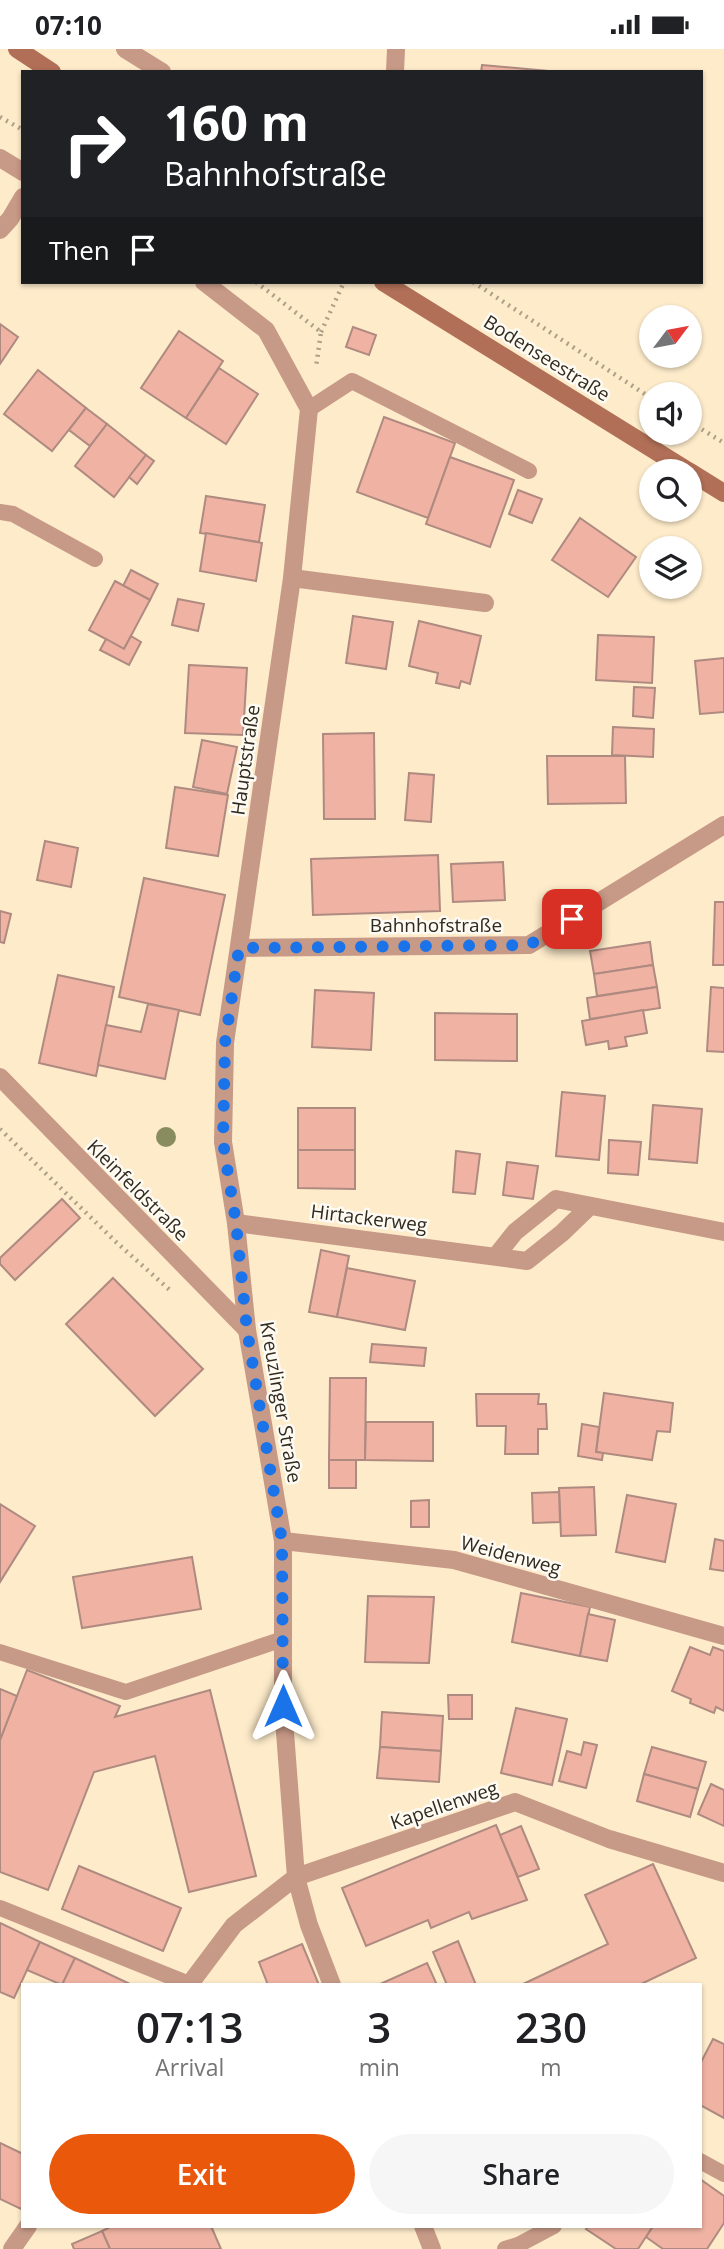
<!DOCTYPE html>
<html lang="en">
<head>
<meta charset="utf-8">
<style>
	:root { --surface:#fff; --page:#f6f6f6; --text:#202124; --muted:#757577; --accent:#ea580c }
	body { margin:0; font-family:"Open Sans",sans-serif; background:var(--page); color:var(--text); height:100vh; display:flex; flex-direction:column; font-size:26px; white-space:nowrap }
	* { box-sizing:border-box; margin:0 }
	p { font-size:23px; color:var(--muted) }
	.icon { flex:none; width:38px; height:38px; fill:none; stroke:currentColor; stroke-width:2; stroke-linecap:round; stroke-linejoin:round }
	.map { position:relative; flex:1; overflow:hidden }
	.drawer { position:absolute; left:21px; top:1934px; width:681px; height:245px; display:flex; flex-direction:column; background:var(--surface); border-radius:0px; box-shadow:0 2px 5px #0004 }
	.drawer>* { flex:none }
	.hud { position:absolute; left:21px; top:21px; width:682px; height:214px; border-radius:0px; box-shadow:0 2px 5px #0004; background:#202124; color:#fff; overflow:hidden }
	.needle { width:46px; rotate:58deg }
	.controls { position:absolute; left:639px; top:256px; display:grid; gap:14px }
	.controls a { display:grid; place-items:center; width:63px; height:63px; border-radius:50%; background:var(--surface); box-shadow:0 2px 5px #0004; font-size:35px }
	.pin { position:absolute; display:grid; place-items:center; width:60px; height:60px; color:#fff; margin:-30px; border-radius:14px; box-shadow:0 4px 10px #0006 }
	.me { position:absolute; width:77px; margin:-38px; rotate:0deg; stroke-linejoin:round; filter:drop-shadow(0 0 5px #0008) }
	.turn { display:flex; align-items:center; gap:24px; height:147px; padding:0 28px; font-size:32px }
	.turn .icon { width:91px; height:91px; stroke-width:2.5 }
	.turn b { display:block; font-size:49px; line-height:60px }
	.then { display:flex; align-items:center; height:66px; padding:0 28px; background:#0003; gap:14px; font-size:26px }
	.eta { display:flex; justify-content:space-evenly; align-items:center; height:119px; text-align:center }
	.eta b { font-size:42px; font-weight:600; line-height:49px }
	.action { display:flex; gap:14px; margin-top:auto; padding:14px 28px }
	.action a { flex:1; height:80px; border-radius:42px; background:var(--accent); color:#fff; font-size:28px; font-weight:600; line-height:80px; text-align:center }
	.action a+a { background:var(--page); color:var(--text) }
	.status { display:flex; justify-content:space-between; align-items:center; height:49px; padding:0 35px; background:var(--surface); direction:ltr }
	.status svg { height:19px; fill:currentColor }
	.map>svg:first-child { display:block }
	.building { fill:#f0b3a3; stroke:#af8a81; stroke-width:2 }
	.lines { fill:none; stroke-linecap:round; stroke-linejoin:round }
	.path { stroke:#ada087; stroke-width:4.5; stroke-dasharray:2 5; stroke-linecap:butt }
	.service { stroke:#c79987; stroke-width:16 }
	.minor { stroke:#c79987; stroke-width:18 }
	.secondary { stroke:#b06f56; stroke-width:18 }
	.tree { fill:#888c5f }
	.route { stroke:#1a73e8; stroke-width:12; stroke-dasharray:0 21.6 }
	.labels { text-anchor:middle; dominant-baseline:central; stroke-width:5; stroke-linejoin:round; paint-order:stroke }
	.street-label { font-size:19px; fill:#312b1e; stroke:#fefaf4 }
</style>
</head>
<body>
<div class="status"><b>07:10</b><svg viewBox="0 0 49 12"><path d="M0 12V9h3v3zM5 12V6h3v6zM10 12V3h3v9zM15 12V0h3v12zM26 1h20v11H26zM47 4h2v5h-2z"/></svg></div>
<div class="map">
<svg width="724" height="2200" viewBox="0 0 724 2200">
	<rect width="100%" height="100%" fill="#fdebca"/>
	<!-- building -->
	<g class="building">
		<polygon points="482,16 548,22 548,23 481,23"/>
		<polygon points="0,275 18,288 0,315"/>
		<polygon points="353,278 376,286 369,306 346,298"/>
		<polygon points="179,282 223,312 186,369 141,339"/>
		<polygon points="219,319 258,345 226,395 186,369"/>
		<polygon points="38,321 86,359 52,402 4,365"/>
		<polygon points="86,359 107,375 90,397 69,381"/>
		<polygon points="384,368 455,394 428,469 357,443"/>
		<polygon points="107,375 146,406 114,448 75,417"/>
		<polygon points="146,406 154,412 137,435 129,428"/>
		<polygon points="450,408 514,431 490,498 426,475"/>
		<polygon points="518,441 542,450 532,474 509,465"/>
		<polygon points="206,447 265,456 259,493 200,484"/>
		<polygon points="580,469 636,508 608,548 552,511"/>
		<polygon points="206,484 262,494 256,532 200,522"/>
		<polygon points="131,521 158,535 150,551 123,537"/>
		<polygon points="115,532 150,551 124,600 89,581"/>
		<polygon points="178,550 204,555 198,582 172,576"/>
		<polygon points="353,567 393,573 386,620 346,614"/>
		<polygon points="419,572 481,587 470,635 461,632 459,639 436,634 438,624 409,617"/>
		<polygon points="598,586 654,588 652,634 596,631"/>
		<polygon points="131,587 141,593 129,616 100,601 106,590 124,600"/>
		<polygon points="724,609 724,663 700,665 695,612"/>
		<polygon points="189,616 247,619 243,686 185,684"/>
		<polygon points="634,638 655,639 653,669 633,667"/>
		<polygon points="613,678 654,680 653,708 612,706"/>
		<polygon points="374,684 375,770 324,770 323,685"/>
		<polygon points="202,691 237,698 227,745 193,738"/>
		<polygon points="547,707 625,707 626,754 548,755"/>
		<polygon points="409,724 434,726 431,773 405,771"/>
		<polygon points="175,738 228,746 218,807 166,799"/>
		<polygon points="45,792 78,799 71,838 37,831"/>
		<polygon points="438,806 440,862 313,866 311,810"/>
		<polygon points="503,813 505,851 453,853 451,815"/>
		<polygon points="144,829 225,846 200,966 119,948"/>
		<polygon points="715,853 724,853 724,916 713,916"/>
		<polygon points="0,862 11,865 4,894 0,893"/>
		<polygon points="650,893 653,916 594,925 590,902"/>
		<polygon points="653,916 657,938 597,947 594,925"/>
		<polygon points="58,926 114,938 96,1027 39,1014"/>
		<polygon points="657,938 660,959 590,970 587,949"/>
		<polygon points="711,938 724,939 724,1003 707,1002"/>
		<polygon points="315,941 374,944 371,1001 312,998"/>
		<polygon points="148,955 179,961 165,1030 98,1016 106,976 141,983"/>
		<polygon points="643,961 647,984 625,988 627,997 609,1000 608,992 586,996 582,972"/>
		<polygon points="435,964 517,965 517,1012 435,1011"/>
		<polygon points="562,1043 605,1047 599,1111 556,1107"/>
		<polygon points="653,1056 702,1060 697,1114 649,1110"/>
		<rect x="298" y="1059" width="57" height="42"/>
		<polygon points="609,1091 641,1093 638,1126 608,1124"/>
		<polygon points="298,1101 355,1101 355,1140 298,1139"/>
		<polygon points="456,1102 480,1105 475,1145 453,1143"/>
		<polygon points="507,1113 538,1117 533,1150 503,1146"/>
		<polygon points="62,1150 80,1169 15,1231 0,1215 0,1209"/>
		<polygon points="321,1201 349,1207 337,1268 309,1263"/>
		<polygon points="347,1219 415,1232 405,1281 337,1268"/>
		<polygon points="113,1229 203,1320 155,1367 66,1275"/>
		<polygon points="372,1295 426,1299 424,1317 370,1313"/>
		<polygon points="330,1329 366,1329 365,1411 329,1411"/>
		<polygon points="604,1344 673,1354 670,1383 657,1382 652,1411 596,1403"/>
		<polygon points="476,1345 539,1345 538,1355 546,1355 547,1380 538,1380 538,1405 505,1405 506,1377 477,1377"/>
		<polygon points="366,1373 433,1373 433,1412 365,1411"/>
		<polygon points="582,1375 599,1378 596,1403 603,1404 602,1411 578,1407"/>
		<rect x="329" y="1411" width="27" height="28"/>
		<polygon points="594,1438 596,1486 561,1487 559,1439"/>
		<polygon points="559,1443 560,1473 533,1474 532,1444"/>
		<polygon points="627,1446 676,1455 665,1513 616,1503"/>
		<polygon points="429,1451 429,1478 411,1478 411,1452"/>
		<polygon points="0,1455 35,1477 0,1533"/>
		<polygon points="715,1490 724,1492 724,1522 710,1520"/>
		<polygon points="192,1508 201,1560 82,1579 73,1528"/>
		<polygon points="521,1544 590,1558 580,1607 512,1593"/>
		<polygon points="368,1547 434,1548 429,1614 365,1613"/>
		<polygon points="588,1565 615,1571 607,1612 580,1607"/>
		<polygon points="690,1598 710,1606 713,1598 724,1602 724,1662 716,1658 714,1664 690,1654 691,1650 672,1642"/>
		<polygon points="27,1621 120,1657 115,1668 210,1641 256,1827 189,1843 155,1707 94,1723 48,1841 0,1823 0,1691"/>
		<polygon points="0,1640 17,1647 0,1691"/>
		<polygon points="448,1646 472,1646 472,1670 449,1670"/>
		<polygon points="516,1659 567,1670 552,1736 501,1724"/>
		<polygon points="382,1663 443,1667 441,1702 380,1698"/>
		<polygon points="584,1693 597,1696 586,1739 559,1732 567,1702 581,1706"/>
		<polygon points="380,1698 441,1702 439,1733 377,1729"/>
		<polygon points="652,1698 706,1713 698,1740 644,1725"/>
		<polygon points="644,1725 698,1740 690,1768 637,1752"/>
		<polygon points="711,1735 724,1741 724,1777 698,1765"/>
		<polygon points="496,1776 527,1851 472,1870 469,1863 431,1879 428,1871 366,1897 342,1839"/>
		<polygon points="521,1777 539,1820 518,1828 500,1786"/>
		<polygon points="653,1815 696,1909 639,1936 521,1936 608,1895 585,1846"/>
		<polygon points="79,1817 181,1859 163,1902 62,1860"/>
		<polygon points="0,1874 40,1893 14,1949 0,1943"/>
		<polygon points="458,1892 476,1936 447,1936 433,1903"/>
		<polygon points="40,1893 75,1909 62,1936 27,1921"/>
		<polygon points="302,1895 319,1936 268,1936 259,1913"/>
		<polygon points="75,1909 132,1936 62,1936"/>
		<polygon points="427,1914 437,1936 378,1936"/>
		<polygon points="713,1990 724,1995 724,2069 700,2056 700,2015"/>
		<polygon points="0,2094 23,2105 23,2156 21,2160 0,2150"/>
		<polygon points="700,2130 724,2147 724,2174 707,2200 663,2200 646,2188 653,2177 700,2177"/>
		<polygon points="112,2177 211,2177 221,2200 110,2200 102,2182"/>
		<polygon points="589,2177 653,2177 638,2200 616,2200 586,2180"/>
		<polygon points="102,2182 110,2200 74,2200 72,2195"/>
	</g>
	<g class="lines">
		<!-- path -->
		<g class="path">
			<polyline points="0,68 23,81"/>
			<polyline points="256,233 321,283 316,318"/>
			<polyline points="473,233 651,349"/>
			<polyline points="321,283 344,233"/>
			<polyline points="690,373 724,394"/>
			<polyline points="0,1080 116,1193 172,1243"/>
		</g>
		<!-- service -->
		<g class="service">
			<polyline points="309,360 352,332 529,422"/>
			<polyline points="0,463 13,465 95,510"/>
			<polyline points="0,1603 126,1643 283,1590"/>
			<polyline points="0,1859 189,1935"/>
			<polyline points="700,2112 724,2125"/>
			<polyline points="505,2200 518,2196 554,2177"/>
		</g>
		<!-- minor -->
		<g class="minor">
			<polyline points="125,0 162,23"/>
			<polyline points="395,23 396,0"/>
			<polyline points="0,109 23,123"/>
			<polyline points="0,181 10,170 23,148"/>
			<polyline points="204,233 266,281 309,360 292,529 225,994 223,1093 236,1174 247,1281 283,1492 283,1657 296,1828 309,1876 332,1936"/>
			<polyline points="292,529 485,554"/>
			<polyline points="239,899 529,896 724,776"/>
			<polyline points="0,1028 247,1281"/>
			<polyline points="236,1174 527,1212 562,1184 590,1157"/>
			<polyline points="496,1207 515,1183 556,1150 724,1183"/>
			<polyline points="283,1492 454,1511 724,1587"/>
			<polyline points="189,1936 234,1876 296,1828 515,1753 609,1790 724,1824"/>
			<polyline points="423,2177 432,2200"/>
			<polyline points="12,2200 28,2177"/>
		</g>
		<!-- secondary -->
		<g class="secondary">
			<polyline points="17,0 52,23"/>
			<polyline points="383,233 688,422"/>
			<polyline points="690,423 724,444"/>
		</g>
	</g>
	<!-- trees -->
	<circle class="tree" cx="166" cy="1088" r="10"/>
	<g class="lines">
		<!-- route -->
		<polyline class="route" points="283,1657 282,1492 247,1281 236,1174 223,1093 225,994 239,899 529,896 572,870"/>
	</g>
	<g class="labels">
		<!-- street labels -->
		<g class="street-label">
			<text transform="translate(547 309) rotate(32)">Bodenseestraße</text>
			<text transform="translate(245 711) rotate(-82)">Hauptstraße</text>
			<text x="436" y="876">Bahnhofstraße</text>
			<text transform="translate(138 1141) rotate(45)">Kleinfeldstraße</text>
			<text transform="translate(369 1169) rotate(7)">Hirtackerweg</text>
			<text transform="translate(281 1353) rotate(80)">Kreuzlinger Straße</text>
			<text transform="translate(511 1506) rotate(15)">Weidenweg</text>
			<text transform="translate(444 1756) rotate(-19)">Kapellenweg</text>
		</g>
	</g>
</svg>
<div class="controls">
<a><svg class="needle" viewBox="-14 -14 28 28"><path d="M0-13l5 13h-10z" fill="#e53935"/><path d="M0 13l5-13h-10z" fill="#757577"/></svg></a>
<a><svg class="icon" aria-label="sound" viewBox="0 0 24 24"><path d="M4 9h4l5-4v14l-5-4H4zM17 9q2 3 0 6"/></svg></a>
<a><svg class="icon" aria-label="search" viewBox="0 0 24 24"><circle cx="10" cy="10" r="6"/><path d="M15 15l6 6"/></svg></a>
<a><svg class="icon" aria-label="layers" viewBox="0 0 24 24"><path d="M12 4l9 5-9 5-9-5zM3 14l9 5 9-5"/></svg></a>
</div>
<div class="pin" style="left:572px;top:870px;background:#d93025"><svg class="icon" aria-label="arrive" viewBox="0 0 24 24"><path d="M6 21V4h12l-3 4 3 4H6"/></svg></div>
<svg class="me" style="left:283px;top:1657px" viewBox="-20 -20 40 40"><path d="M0-17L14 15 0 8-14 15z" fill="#1a73e8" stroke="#fff" stroke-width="4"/></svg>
<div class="hud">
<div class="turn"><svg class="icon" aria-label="right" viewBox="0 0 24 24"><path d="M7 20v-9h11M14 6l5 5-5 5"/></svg><div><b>160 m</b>Bahnhofstraße</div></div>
<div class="then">Then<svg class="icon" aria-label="arrive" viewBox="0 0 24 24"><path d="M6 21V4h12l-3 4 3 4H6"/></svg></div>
</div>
<section class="drawer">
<div class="eta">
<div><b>07:13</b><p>Arrival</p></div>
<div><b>3</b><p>min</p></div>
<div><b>230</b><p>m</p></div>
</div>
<div class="action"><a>Exit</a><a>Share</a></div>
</section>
</div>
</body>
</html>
